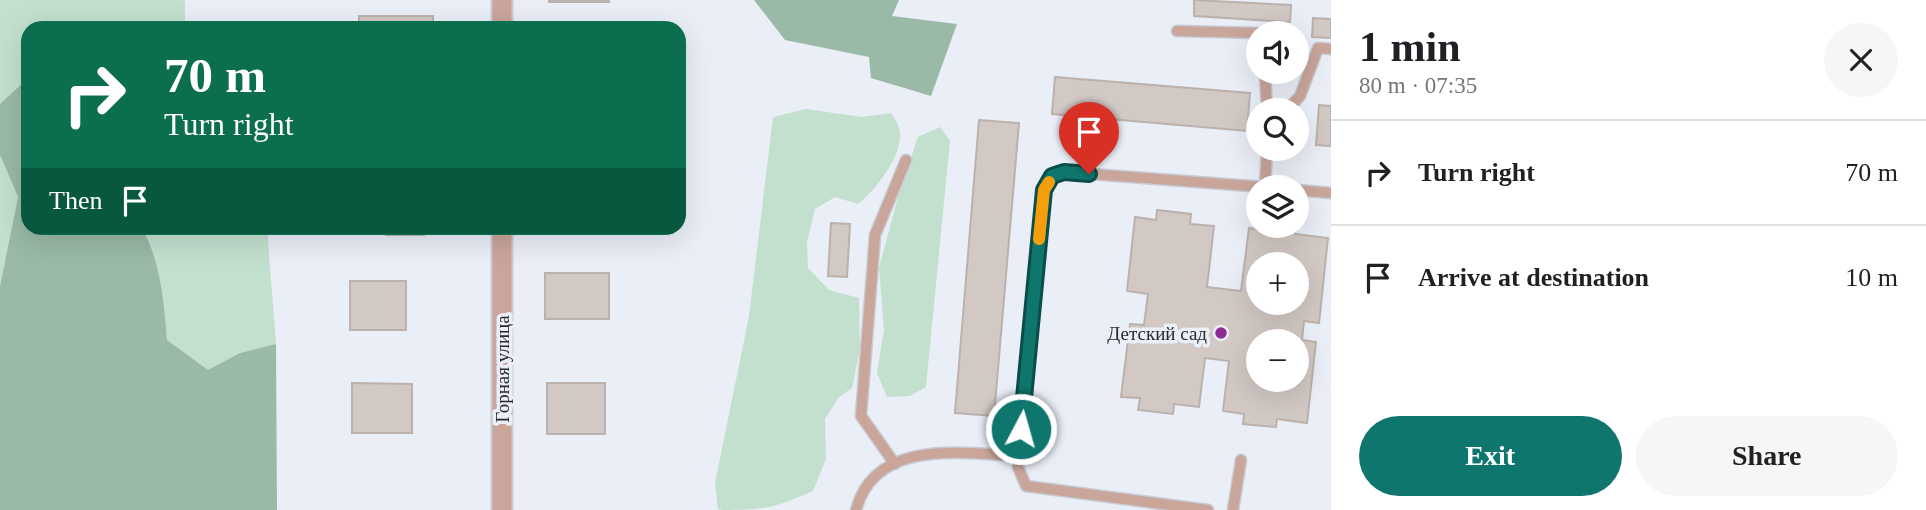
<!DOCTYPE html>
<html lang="en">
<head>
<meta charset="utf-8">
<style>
	:root { --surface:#fff; --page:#f6f6f6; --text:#202124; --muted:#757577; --line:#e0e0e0; --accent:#0f766e }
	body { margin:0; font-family:"Times New Roman",serif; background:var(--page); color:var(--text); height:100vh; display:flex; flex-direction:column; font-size:26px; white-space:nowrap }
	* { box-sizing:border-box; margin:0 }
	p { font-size:23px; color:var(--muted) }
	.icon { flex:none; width:38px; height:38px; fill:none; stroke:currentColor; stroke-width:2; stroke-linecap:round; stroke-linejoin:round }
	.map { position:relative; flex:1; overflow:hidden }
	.sheet { display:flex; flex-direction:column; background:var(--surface); width:595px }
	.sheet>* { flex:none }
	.top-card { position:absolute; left:21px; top:21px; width:665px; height:214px; border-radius:21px; box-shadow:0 7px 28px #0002; background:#0b6e4f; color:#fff; overflow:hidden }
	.buttons { position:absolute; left:1246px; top:21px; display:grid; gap:14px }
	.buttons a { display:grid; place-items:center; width:63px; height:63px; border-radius:50%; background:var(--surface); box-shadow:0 7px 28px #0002; font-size:35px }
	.pin { position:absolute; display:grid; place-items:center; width:60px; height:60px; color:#fff; margin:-72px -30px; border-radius:50% 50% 50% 0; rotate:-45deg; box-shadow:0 0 7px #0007 }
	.pin .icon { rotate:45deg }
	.me { position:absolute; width:77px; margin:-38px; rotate:6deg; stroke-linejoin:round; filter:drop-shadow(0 0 5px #0008) }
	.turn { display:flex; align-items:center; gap:24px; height:147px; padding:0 28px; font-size:32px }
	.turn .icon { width:91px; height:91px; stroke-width:2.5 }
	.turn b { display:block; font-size:49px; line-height:60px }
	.then { display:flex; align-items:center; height:66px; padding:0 28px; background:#0003; gap:14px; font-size:26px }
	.round { display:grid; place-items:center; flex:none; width:74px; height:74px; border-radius:37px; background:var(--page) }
	.headline { display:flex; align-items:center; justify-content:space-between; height:119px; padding:0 28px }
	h1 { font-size:42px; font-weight:600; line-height:52px }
	.button { display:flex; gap:14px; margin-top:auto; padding:14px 28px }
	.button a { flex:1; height:80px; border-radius:42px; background:var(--accent); color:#fff; font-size:28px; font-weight:600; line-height:80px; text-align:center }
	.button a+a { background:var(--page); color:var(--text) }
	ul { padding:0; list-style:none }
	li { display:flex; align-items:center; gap:21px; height:105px; padding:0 28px; border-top:2px solid var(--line) }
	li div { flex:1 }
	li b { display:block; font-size:26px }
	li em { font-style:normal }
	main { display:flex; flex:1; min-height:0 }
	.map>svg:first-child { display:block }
	.green { fill:#c3e0cf }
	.forest { fill:#9ab9a7 }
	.building { fill:#d2c8c4; stroke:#bbb1ad; stroke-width:2; fill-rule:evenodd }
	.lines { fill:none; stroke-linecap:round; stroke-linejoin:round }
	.lane-casing { stroke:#c7cbd3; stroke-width:13 }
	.street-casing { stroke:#c7cbd3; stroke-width:23 }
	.lane { stroke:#caa59a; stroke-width:10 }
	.street { stroke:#caa59a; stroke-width:19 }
	.route-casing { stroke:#0a4d48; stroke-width:18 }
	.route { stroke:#0f766e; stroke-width:12 }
	.slow { stroke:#f59e0b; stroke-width:12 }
	.poi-dot { fill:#8e2c95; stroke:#eaeef7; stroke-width:2.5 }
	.labels { text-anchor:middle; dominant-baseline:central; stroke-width:7; stroke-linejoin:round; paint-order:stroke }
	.poi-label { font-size:19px; fill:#282a2d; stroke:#eaeef7; text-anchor:end }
	.street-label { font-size:19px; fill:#282a2d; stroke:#eaeef7 }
</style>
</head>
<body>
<main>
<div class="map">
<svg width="1331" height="510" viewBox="0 0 1331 510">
	<rect width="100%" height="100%" fill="#eaeef7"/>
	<!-- green -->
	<g class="green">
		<polygon points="0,0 182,0 185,1 185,28 28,28 28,78 0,104"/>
		<path d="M 806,109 L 862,117 L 891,113 C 894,118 898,123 899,128 C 906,152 875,191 858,204 L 835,197 L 815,209 L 807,242 L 808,268 L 829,290 L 859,298 L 860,349 L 852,388 L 839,397 L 825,419 L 826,459 L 813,491 C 775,508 764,510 722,510 L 718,509 L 715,483 L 749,316 L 773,117 Z"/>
		<polygon points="940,127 950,141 926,387 910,396 887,397 877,373 884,330 879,268 899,193 918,137"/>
		<polygon points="0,155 18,197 0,286"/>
		<path d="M 142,228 L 267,228 L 276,344 L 240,353 L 208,371 L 167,340 C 164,302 161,262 142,228 Z"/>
	</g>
	<!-- forest -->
	<g class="forest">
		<polygon points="754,0 899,0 892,16 957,24 931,96 871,78 869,57 785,40"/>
		<path d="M 28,78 L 28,228 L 142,228 C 161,262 164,302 167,340 L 208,370 L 240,353 L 276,344 L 277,510 L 0,510 L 0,286 L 18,197 L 0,155 L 0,104 Z"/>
	</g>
	<!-- building -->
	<g class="building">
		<rect x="549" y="0" width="60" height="2"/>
		<polygon points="1194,0 1291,5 1290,22 1194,16"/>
		<rect x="359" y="16" width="74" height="12"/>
		<polygon points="1313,18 1331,19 1331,38 1312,37"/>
		<polygon points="1055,77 1250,93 1247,131 1052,114"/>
		<polygon points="1319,105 1331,106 1331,146 1316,145"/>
		<polygon points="979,120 1019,123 994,416 955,413"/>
		<path d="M 1157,210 L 1191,214 L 1190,224 L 1214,226 L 1207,287 L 1241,291 L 1249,228 L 1268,231 L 1268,226 L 1296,226 L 1295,234 L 1328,238 L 1319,323 L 1304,321 L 1302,340 L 1316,342 L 1307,423 L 1277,419 L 1276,427 L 1243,424 L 1244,414 L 1223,411 L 1229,361 L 1205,358 L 1199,407 L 1174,404 L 1173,414 L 1138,410 L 1140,398 L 1121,397 L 1130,324 L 1144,325 L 1148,294 L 1127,291 L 1135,217 L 1156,220 ZM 1258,264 L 1297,264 L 1297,303 L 1258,303 ZM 1258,341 L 1297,341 L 1297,380 L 1258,380 Z"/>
		<polygon points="831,223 850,224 847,277 828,276"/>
		<rect x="386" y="228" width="38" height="7"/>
		<rect x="545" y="273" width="64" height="46"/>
		<rect x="350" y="281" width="56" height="49"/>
		<polygon points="352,383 412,384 412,433 352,433"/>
		<rect x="547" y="383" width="58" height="51"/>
	</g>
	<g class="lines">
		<defs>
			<g id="lane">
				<polyline points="1177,31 1258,33"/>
				<polyline points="1265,72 1267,110"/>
				<polyline points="1287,110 1300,96 1318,48 1331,49"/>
				<polyline points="1265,187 1267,149"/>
				<polyline points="1297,190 1331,193"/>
				<polyline points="895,464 861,416 875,235 906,160"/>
				<path d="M 856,510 C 875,438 963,453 1019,456"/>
				<polyline points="1208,510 1026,486 1018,467 1044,190 1052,176 1064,172 1264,187"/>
				<polyline points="1233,510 1241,460"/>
			</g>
			<g id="street">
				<polyline points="502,28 502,0"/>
				<polyline points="502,510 502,228"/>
			</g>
		</defs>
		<!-- lane casing -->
		<use href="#lane" class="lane-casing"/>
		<!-- street casing -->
		<use href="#street" class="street-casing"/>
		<!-- lane -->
		<use href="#lane" class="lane"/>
		<!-- street -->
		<use href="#street" class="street"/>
	</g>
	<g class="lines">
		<defs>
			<polyline id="route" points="1021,429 1044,190 1052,176 1064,172 1089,174"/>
		</defs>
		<!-- route casing -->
		<use href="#route" class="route-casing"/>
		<!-- route -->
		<use href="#route" class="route"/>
		<!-- slow -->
		<polyline class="slow" points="1039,239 1044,190 1049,182"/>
	</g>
	<!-- markers -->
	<circle class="poi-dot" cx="1221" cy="333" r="7"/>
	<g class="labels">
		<!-- poi labels -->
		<g class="poi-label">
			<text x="1207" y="333">Детский сад</text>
		</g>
		<!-- street labels -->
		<g class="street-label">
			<text transform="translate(502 369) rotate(-90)">Горная улица</text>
		</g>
	</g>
</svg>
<div class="buttons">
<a><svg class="icon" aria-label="sound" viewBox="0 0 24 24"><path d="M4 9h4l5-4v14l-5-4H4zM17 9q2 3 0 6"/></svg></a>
<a><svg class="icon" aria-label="search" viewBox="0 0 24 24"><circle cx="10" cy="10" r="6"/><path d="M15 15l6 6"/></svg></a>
<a><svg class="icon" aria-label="layers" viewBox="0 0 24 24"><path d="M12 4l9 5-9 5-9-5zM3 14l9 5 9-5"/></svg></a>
<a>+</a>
<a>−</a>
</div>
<div class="pin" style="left:1089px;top:174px;background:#d93025"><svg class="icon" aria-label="arrive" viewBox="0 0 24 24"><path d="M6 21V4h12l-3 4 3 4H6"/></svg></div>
<svg class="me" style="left:1021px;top:429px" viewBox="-20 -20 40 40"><circle r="17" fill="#0f766e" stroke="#fff" stroke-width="3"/><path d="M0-11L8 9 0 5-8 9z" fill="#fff"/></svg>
<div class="top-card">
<div class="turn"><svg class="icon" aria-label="right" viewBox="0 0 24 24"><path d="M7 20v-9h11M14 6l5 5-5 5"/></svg><div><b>70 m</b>Turn right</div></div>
<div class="then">Then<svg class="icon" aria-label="arrive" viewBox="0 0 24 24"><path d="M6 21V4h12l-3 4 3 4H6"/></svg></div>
</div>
</div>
<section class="sheet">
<div class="headline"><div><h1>1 min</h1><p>80 m · 07:35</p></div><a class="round"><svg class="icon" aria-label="close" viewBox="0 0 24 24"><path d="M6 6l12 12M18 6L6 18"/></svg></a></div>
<ul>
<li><svg class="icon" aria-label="right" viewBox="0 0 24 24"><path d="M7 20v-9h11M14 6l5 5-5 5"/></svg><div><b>Turn right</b></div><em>70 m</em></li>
<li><svg class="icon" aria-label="arrive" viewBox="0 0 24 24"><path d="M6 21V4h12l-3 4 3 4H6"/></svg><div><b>Arrive at destination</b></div><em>10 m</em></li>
</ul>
<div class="button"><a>Exit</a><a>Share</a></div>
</section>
</main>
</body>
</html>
